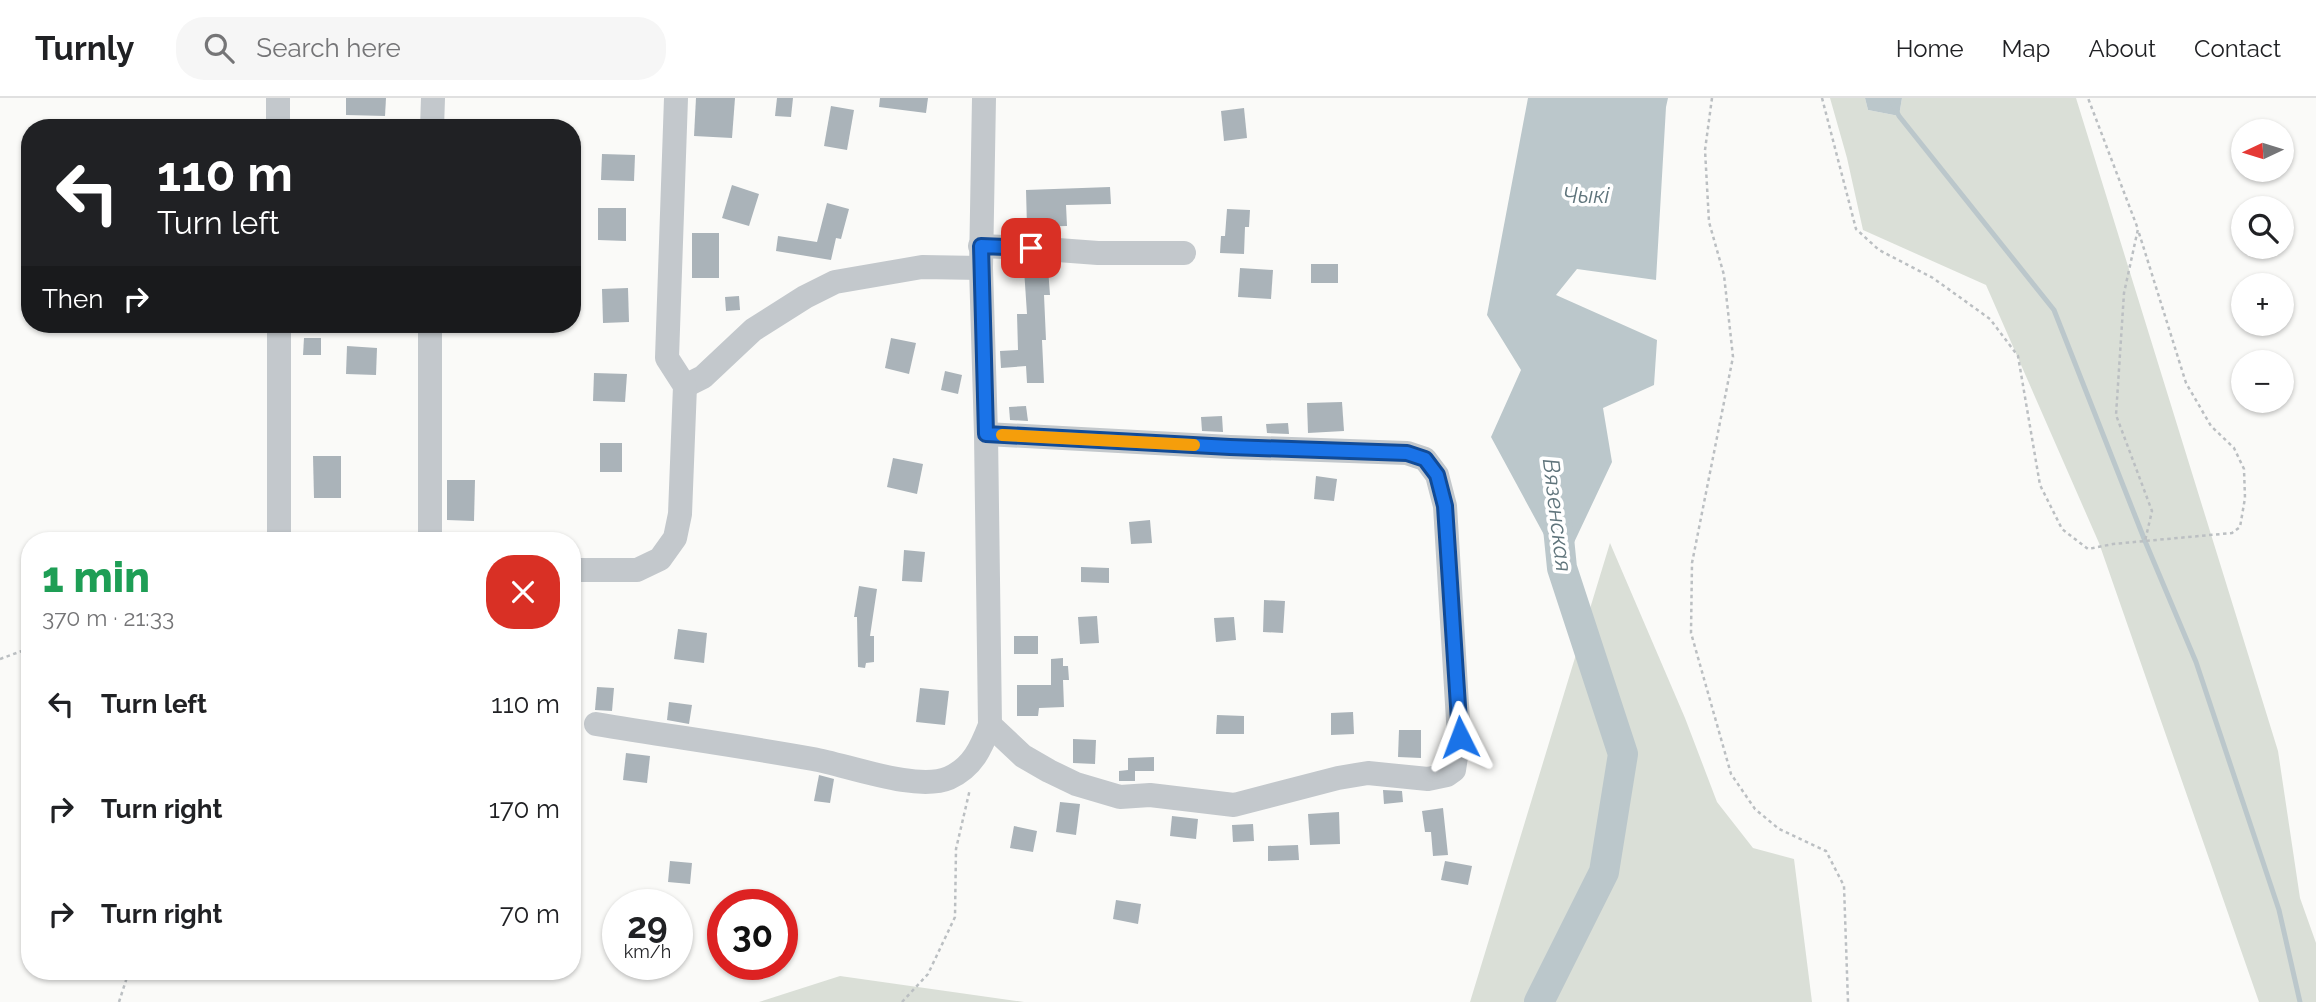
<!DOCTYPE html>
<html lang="en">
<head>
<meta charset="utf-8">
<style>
	:root { --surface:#fff; --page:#f6f6f6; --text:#202124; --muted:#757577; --line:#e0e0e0 }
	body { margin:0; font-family:Raleway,sans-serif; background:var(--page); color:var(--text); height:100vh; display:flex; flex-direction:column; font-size:26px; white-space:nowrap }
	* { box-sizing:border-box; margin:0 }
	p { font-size:23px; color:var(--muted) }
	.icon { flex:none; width:38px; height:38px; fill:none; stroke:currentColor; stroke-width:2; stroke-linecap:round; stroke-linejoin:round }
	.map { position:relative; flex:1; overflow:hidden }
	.side { position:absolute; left:21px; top:434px; width:560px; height:448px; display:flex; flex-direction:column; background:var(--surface); border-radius:28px; box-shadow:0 2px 5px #0004 }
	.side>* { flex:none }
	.banner { position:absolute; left:21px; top:21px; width:560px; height:214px; border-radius:28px; box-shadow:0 2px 5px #0004; background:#202124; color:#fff; overflow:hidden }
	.needle { width:46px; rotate:266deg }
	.fabs { position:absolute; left:2231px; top:21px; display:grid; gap:14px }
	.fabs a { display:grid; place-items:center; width:63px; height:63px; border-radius:50%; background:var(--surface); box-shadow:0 2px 5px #0004; font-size:35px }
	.speed { position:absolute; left:602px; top:791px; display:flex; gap:14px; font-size:35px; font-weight:700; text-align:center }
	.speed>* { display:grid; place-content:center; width:91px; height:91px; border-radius:50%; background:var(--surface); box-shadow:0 2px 5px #0004; line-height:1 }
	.speed small { font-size:18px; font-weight:400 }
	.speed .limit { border:10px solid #d22; background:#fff; color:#111 }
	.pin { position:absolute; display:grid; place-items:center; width:60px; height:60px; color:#fff; margin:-30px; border-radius:14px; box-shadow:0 4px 10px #0006 }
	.me { position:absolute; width:77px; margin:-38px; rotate:357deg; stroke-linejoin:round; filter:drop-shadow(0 0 5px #0008) }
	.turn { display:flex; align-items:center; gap:24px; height:147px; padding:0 21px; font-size:32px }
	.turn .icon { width:91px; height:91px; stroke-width:2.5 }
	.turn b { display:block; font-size:49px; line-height:60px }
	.then { display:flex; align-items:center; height:66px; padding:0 21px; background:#0003; gap:14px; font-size:26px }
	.round { display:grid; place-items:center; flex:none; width:74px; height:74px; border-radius:28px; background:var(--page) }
	.overview { display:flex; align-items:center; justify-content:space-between; height:119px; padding:0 21px }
	h1 { font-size:42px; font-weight:800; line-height:52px; color:#1e9e55 }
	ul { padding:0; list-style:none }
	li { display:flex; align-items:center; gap:21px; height:105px; padding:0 21px }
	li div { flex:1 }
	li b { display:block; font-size:26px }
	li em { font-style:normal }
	header { display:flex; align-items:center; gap:42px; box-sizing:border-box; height:98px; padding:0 35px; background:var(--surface); border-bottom:2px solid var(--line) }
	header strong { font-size:33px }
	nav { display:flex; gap:38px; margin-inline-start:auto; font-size:24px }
	.search { width:490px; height:63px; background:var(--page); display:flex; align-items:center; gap:18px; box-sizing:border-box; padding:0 24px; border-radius:28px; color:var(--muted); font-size:26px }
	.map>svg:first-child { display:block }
	.green { fill:#dadfd7 }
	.water { fill:#bbc7cb }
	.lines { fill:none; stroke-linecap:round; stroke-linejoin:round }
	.stream { stroke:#bbc7cb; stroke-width:5 }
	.river { stroke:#bbc7cb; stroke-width:30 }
	.building { fill:#aab3b9 }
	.path { stroke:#bbbfc2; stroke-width:2.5; stroke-dasharray:3.5 3.5; stroke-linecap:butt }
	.minor { stroke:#c3c8cc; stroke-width:24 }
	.route-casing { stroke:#114b97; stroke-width:18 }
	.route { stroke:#1a73e8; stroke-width:12 }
	.slow { stroke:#f59e0b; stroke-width:12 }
	.labels { text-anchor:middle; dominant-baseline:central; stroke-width:7; stroke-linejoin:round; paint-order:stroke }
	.water-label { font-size:23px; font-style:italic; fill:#60757c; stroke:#fff }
</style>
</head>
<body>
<header>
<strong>Turnly</strong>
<div class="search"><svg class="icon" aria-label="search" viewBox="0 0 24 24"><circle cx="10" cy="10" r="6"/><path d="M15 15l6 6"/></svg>Search here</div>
<nav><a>Home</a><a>Map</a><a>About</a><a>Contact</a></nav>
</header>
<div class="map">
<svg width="2316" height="904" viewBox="0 0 2316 904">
	<rect width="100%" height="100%" fill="#fafaf8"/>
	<!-- green -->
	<g class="green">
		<polygon points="1830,0 1865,0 1868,12 1899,18 1902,0 2076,0 2278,653 2300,800 2316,845 2316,904 2259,904 2099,445 1986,187 1863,132 1847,60"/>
		<polygon points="1610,445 1685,620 1717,704 1753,750 1794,761 1812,904 1470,904"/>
		<polygon points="840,878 1024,904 759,904"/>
	</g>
	<!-- water -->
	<g class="water">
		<polygon points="1528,0 1668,0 1666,9 1656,182 1577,171 1556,197 1657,242 1654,287 1603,310 1612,364 1562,470 1491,339 1521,272 1487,217"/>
		<polygon points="1865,0 1902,0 1899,18 1868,12"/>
	</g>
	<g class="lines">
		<!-- stream -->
		<polyline class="stream" points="1890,0 1899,18 2054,212 2145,443 2196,564 2279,812 2300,904"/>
		<!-- river -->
		<polyline class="river" points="1539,904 1604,774 1623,656 1562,470 1558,430"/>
	</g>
	<!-- building -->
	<g class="building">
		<polygon points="346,0 386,0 385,18 346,17"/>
		<polygon points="696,0 735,0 732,40 694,38"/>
		<polygon points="777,0 793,0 791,19 775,18"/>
		<polygon points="880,0 928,0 926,15 879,9"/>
		<polygon points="831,8 854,12 847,52 824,48"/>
		<polygon points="1244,10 1247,40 1224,43 1221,13"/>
		<polygon points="602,56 635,57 634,83 601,82"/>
		<polygon points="732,87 759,96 749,128 722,120"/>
		<polygon points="1110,89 1111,106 1066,107 1067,128 1027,129 1026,92"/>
		<polygon points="827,105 849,111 841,141 836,140 831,162 776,153 778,138 817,144"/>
		<polygon points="598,110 626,110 626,143 598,142"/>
		<polygon points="1227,111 1250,112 1249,129 1245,129 1244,156 1220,155 1221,138 1225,138"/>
		<rect x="692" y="135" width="27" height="45"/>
		<rect x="1311" y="166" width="27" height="19"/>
		<polygon points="1048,170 1050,197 1044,197 1046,242 1042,242 1044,285 1027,285 1026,268 1001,270 1000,253 1018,252 1017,216 1027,216 1024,171"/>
		<polygon points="1240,170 1273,172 1271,201 1238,199"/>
		<polygon points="628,190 629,224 603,225 602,191"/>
		<polygon points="739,198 740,212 726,213 725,199"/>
		<polygon points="304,240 321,240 321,257 303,257"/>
		<polygon points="891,240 916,245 909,276 885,270"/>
		<polygon points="347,248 377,250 376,277 346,276"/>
		<polygon points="945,273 962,277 958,296 941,292"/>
		<polygon points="594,275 627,276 625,304 593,303"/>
		<polygon points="1342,304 1344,333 1308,335 1307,305"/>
		<polygon points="1026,308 1028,323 1010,322 1009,309"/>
		<polygon points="1222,318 1223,334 1202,333 1201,319"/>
		<polygon points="1288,325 1289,336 1267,335 1266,326"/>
		<rect x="600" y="345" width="22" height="29"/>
		<polygon points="313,358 341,358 341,400 314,400"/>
		<polygon points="893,360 923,366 917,396 887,389"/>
		<polygon points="1316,378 1337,381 1334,403 1314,401"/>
		<polygon points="447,382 475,382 474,423 447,422"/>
		<polygon points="1150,422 1152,445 1131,446 1129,424"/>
		<polygon points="904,452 925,454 922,484 902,483"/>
		<polygon points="1081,469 1109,470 1109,485 1081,484"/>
		<polygon points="859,488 877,491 870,538 874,538 874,564 866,565 865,570 858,569 857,519 854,519"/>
		<polygon points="1264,502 1285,503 1283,535 1263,534"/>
		<polygon points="1097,518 1099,545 1080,546 1078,519"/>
		<polygon points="1234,519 1236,542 1216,544 1214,520"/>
		<polygon points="678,531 707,535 704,565 674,561"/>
		<rect x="1014" y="538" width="24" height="18"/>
		<polygon points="1063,560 1063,568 1068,568 1069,582 1063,582 1064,609 1039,610 1038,618 1017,618 1017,587 1051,587 1051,561"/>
		<polygon points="597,589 614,590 612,613 595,612"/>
		<polygon points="920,590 949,593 945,627 916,624"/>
		<polygon points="669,604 692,607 689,626 667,622"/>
		<polygon points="1353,614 1354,636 1331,637 1331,615"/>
		<polygon points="1217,617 1244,618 1244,636 1216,636"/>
		<polygon points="1399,632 1421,632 1421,660 1398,659"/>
		<polygon points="1073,641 1096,642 1095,666 1073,665"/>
		<polygon points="626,655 650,658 647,685 623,682"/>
		<polygon points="1154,659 1154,673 1135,673 1135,683 1119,683 1119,673 1128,672 1128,660"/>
		<polygon points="819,677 834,681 830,705 814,703"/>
		<polygon points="1383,692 1402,693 1403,704 1384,706"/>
		<polygon points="1060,704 1080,706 1076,737 1056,734"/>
		<polygon points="1443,710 1448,757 1433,758 1431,734 1425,734 1422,713"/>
		<polygon points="1339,714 1340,746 1310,747 1308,716"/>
		<polygon points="1172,718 1198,721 1196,741 1170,738"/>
		<polygon points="1253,726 1254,743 1233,744 1232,727"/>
		<polygon points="1014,728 1037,733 1033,754 1010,750"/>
		<polygon points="1298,747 1299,762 1268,763 1268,748"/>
		<polygon points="670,763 692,765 690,786 668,784"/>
		<polygon points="1445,763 1472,768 1468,787 1441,782"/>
		<polygon points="1116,802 1141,806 1138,826 1113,821"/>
	</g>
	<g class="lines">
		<!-- path -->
		<g class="path">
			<polyline points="1712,0 1705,52 1709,124 1724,177 1733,259 1692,465 1691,535 1731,676 1755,711 1779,731 1826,753 1844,788 1848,904"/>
			<polyline points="1822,0 1856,131 1879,152 1933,180 1990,221 2018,258 2040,387 2062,431 2088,451 2113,446 2145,443 2152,413 2116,317 2124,195 2138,131 2088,0"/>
			<polyline points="2139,135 2186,285 2211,328 2234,350 2244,371 2245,400 2240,429 2232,435 2145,443"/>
			<polyline points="0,561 30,550"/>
			<polyline points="119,904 129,873"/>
			<polyline points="902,904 928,876 955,819 956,751 970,691"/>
		</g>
		<!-- minor -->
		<g class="minor">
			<polyline points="278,0 278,30"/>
			<polyline points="432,30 433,0"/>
			<polyline points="980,148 1031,150 1098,155 1184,155"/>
			<polyline points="279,226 279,435"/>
			<polyline points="430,226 430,443"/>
			<polyline points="685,288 703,279 753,232 805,199 835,184 922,169 981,170"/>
			<polyline points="986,336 1230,349 1407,355 1425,361 1437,377 1445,408 1459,639 1454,672 1447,677 1428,681 1368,675 1338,680 1234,707 1150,697 1120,699 1076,686 1049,673 1023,658 990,627"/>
			<polyline points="572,472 637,472 660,461 675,440 680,416 685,288 667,260 676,0"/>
			<path d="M 596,626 C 668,638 741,648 813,661 C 847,667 917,694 949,680 C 973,669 981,650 990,627 L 986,336 L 981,170 L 984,0"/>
		</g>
	</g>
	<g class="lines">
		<defs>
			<polyline id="route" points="1031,150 981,148 986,336 1230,349 1407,355 1425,361 1437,377 1445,408 1460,639"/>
		</defs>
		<!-- route casing -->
		<use href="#route" class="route-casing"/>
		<!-- route -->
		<use href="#route" class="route"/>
		<!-- slow -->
		<polyline class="slow" points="1002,337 1194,347"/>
	</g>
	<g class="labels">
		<!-- water labels -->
		<g class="water-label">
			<text x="1586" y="96">Чыкі</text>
			<text transform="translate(1558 417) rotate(83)">Вязенская</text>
		</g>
	</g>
</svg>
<div class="fabs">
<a><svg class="needle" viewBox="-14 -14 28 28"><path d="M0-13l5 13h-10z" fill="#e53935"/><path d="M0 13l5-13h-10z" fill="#757577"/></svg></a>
<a><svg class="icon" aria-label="search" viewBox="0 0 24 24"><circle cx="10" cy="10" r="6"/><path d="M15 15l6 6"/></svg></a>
<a>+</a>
<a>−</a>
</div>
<div class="speed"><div>29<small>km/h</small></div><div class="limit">30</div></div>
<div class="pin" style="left:1031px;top:150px;background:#d93025"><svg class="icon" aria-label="arrive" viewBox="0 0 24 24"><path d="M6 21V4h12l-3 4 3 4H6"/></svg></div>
<svg class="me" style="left:1460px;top:639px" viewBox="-20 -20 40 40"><path d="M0-17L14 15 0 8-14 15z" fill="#1a73e8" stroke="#fff" stroke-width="4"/></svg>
<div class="banner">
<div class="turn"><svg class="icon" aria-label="left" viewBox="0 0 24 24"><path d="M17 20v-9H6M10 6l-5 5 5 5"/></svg><div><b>110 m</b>Turn left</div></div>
<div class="then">Then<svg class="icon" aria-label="right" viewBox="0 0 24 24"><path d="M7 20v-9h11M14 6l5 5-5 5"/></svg></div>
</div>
<section class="side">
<div class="overview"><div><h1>1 min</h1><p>370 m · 21:33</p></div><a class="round" style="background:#d93025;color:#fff"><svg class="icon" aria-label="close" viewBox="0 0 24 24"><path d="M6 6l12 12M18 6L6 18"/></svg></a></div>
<ul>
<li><svg class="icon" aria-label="left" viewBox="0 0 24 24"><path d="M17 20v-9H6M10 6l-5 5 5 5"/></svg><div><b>Turn left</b></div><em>110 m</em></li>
<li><svg class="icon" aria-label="right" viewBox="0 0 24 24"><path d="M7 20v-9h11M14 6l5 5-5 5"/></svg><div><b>Turn right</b></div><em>170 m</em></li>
<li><svg class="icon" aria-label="right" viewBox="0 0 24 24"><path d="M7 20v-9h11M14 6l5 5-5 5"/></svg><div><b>Turn right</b></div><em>70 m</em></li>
</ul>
</section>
</div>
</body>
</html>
